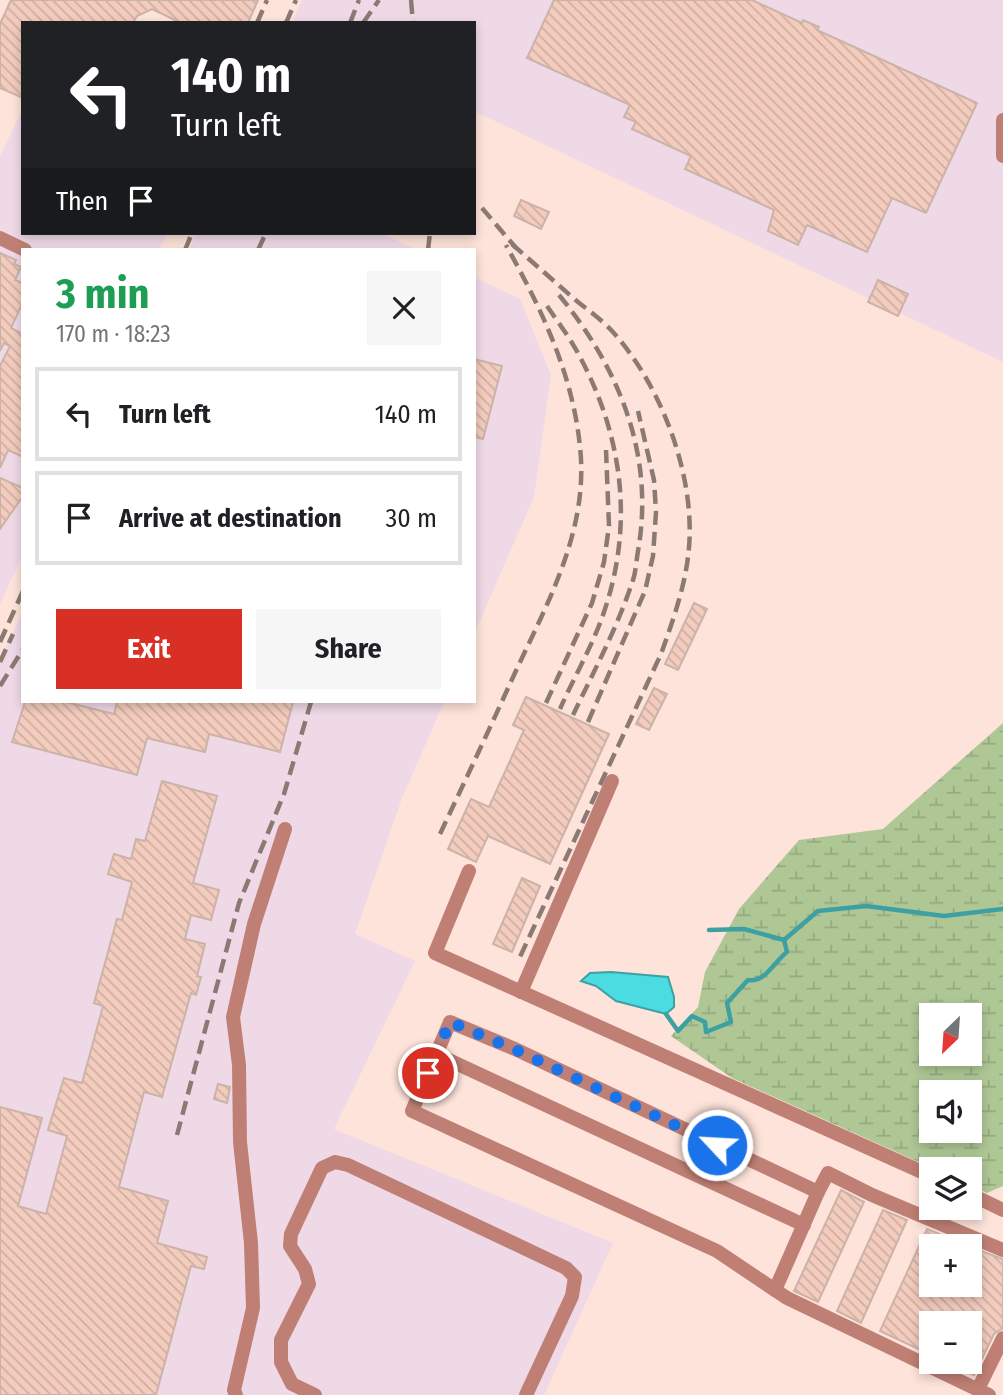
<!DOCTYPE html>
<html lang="en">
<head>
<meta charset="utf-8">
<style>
	:root { --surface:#fff; --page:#f6f6f6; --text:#202124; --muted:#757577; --line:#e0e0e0; --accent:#d93025 }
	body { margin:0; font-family:"Fira Sans Condensed",sans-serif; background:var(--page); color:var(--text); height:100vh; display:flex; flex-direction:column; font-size:26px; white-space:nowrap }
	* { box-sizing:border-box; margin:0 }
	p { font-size:23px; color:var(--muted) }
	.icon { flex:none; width:38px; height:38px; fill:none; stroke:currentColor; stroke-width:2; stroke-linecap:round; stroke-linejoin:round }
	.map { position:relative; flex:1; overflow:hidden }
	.details { position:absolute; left:21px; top:248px; width:455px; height:455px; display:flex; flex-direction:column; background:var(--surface); border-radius:0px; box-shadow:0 4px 10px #0003 }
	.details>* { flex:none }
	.banner { position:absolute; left:21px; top:21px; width:455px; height:214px; border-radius:0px; box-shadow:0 4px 10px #0003; background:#202124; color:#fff; overflow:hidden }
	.needle { width:46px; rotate:205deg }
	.buttons { position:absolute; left:919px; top:1003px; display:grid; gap:14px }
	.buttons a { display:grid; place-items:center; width:63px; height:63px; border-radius:0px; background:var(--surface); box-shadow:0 4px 10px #0003; font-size:35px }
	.pin { position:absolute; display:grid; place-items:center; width:60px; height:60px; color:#fff; margin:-30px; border:4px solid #fff; border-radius:50%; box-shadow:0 2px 7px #0007 }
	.me { position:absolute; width:77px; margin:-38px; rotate:295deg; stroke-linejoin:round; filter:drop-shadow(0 0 5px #0008) }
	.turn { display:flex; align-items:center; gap:24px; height:147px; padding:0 35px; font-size:32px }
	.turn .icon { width:91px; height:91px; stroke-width:2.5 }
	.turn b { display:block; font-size:49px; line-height:60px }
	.then { display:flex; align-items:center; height:66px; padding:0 35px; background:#0003; gap:14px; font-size:26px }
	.round { display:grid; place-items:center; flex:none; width:74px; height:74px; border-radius:0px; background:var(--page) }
	.overview { display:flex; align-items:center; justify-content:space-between; height:119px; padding:0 35px }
	h1 { font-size:42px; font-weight:700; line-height:52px; color:#1e9e55 }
	.button { display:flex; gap:14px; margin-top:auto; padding:14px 35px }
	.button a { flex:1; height:80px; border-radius:0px; background:var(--accent); color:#fff; font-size:28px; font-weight:700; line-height:80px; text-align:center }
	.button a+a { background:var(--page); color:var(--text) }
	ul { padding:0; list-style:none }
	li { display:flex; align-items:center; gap:21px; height:94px; margin:0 14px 10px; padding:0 21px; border:4px solid var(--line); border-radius:0px }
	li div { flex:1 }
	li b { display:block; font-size:26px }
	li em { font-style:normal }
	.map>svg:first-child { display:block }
	.industrial { fill:#efd9e6 }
	.wetland { fill:url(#wetland-marsh); fill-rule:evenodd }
	.water { fill:#4adce1; stroke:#3da1a3; stroke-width:2 }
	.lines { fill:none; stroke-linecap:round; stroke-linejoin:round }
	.stream { stroke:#3da1a3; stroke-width:4.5 }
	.building { fill:url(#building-back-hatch); stroke:#ccb3a9; stroke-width:2 }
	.minor { stroke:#bf7f74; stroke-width:14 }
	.rail { stroke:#8b7a73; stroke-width:4.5; stroke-dasharray:14 7; stroke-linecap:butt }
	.route { stroke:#1a73e8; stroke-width:12; stroke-dasharray:0 21.6 }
</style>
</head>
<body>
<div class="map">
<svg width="1003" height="1395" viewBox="0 0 1003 1395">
	<defs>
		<pattern id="wetland-marsh" width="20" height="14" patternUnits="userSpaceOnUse" patternTransform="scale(1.75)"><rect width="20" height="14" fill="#aec795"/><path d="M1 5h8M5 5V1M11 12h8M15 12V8" fill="none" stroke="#95aa80"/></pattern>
		<pattern id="building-back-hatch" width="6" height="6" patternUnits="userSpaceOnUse" patternTransform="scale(1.75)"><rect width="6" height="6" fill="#f3ccbd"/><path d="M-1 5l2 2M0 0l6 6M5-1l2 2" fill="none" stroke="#d0aea2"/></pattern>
	</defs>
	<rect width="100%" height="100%" fill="#fde3d9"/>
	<!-- industrial -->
	<g class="industrial">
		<polygon points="302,0 1003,0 1003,362 474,111 474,23 292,23"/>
		<polygon points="23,108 23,233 167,233 159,250 23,250 23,554 0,604 0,157"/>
		<polygon points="197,233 380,233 417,250 189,250"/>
		<polygon points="474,277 520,299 551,375 534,497 474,634"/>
		<polygon points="23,611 23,702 444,702 402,798 355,934 415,961 334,1129 613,1243 544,1395 0,1395 0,660"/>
	</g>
	<!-- wetland -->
	<path class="wetland" d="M 1003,723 L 1003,1186 L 987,1193 L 970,1185 L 970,1169 L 934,1169 L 732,1078 L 671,1036 L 698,1007 L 705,972 L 739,909 L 799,840 L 883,829 ZM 931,1015 L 970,1015 L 970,1054 L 931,1054 ZM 931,1092 L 970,1092 L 970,1130 L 931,1130 Z"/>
	<!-- water -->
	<polygon class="water" points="611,972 668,977 674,997 674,1007 666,1014 616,1001 596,986 581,981 590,973"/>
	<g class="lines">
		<!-- stream -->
		<g class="stream">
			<polyline points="709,930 744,929 784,940"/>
			<polyline points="784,940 818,911 866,906 944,916 1003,909"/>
			<path d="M 666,1014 L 678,1031 L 692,1016 L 705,1022 L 706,1032 L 731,1022 L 727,1003 L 748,980 C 765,983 774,962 787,952 L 784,940"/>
		</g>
	</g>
	<!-- building -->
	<g class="building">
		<polygon points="11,0 258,0 248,23 181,23 152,9 137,16 133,23 23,23 23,98 0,88 0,24"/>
		<polygon points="554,0 752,0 802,23 803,20 819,27 817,30 977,103 926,213 892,198 867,252 807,225 798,245 768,231 774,210 685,169 691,156 632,129 636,122 624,117 630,105 527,58"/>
		<polygon points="521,200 549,212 541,229 514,216"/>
		<polygon points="0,253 16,260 14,264 21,267 15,280 23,283 23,302 11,328 23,334 23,457 8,450 0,468 0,366 10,346 4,343 0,351"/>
		<polygon points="878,280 908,294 898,316 868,302"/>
		<polygon points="474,359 502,366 483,439 474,437"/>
		<polygon points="0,478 23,488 23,496 0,529"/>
		<polygon points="694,603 707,609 678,670 665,664"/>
		<polygon points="654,688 667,694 649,730 636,724"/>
		<polygon points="526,697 609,734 550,864 488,836 476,862 448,849 471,799 489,807 524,730 513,725"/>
		<polygon points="25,702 66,702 114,714 117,702 293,702 280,752 209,734 205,752 147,738 137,775 12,742"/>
		<polygon points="162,781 217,796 193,883 219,890 211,920 191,915 185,939 205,944 197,976 201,977 196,995 191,993 162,1097 144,1092 119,1187 168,1201 157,1243 207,1257 204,1269 191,1266 156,1395 0,1395 0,1107 42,1118 18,1206 46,1214 67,1136 48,1130 64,1078 82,1083 103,1006 94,1003 117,919 122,920 132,882 108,874 114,854 131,859 136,839 145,841"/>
		<polygon points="522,878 540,886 512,952 493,944"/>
		<polygon points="218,1084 230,1087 227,1103 214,1099"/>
		<polygon points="841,1190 864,1202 818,1302 794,1291"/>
		<polygon points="883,1210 907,1220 861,1323 837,1311"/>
		<polygon points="927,1229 969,1246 931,1246 931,1284 970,1284 970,1263 976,1249 1003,1259 1003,1328 994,1334 974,1375 945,1362 970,1362 970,1323 931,1323 931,1355 880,1331"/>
	</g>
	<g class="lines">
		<!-- minor -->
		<g class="minor">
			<polyline points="1003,120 1003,156"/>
			<polyline points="0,238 25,250"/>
			<polyline points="469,871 435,953 931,1176"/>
			<polyline points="521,992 612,781"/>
			<polyline points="436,1054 804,1225"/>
			<polyline points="970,1194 1003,1210"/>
			<polyline points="775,1290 818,1192"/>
			<polyline points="978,1389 1003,1338"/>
			<polyline points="236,1395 234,1390 253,1308 251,1243 240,1142 239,1065 233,1017 254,924 285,829"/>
			<polyline points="315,1395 292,1384 281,1362 281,1340 309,1284 305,1269 290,1246 291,1234 322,1168 335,1162 348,1165 566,1268 575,1277 572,1296 526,1395"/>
			<polyline points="989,1395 787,1298 717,1251 412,1111 450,1022 515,1049 818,1192 828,1173 872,1195 1003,1250"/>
		</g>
		<!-- rail -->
		<g class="rail">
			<polyline points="411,0 413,23"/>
			<polyline points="257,23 267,0"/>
			<polyline points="286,23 296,0"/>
			<polyline points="350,23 359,0"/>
			<polyline points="363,23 379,0"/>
			<polyline points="482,208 516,248"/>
			<path d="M 512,244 C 532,262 552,279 572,297 C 585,308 601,319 612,331 C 663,387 698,482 688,557 C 684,590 672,623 661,654 L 519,959"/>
			<polyline points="185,250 192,233"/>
			<polyline points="258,250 266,233"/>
			<polyline points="428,250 430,233"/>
			<path d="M 559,295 C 619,368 655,455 638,551 C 636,562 636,573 632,583 C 617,628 594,671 573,715"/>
			<path d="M 547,306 C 558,322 570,338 579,355 C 623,437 634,524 604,612 C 593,645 574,677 560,709"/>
			<polyline points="0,642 23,591"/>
			<polyline points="0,662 13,634"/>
			<polyline points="0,686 23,649"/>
			<polyline points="546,703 592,603 604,562 609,526 606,450"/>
			<polyline points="588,722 645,591 653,556 656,512 654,480 638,411"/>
			<path d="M 440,834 C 465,781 490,728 514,675 C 546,606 585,537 581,459 C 576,380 543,312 506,245"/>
			<polyline points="177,1135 239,903 284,794 311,702"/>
		</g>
	</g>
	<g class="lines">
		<!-- route -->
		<polyline class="route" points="428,1073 450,1022 514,1049 717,1145"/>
	</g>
</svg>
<div class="buttons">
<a><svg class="needle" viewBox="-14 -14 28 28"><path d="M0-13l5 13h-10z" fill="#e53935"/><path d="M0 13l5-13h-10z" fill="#757577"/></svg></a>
<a><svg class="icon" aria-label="sound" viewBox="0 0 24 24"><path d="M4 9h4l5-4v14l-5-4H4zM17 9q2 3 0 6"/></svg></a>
<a><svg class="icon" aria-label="layers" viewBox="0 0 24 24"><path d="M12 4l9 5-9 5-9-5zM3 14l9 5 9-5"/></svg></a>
<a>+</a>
<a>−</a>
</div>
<div class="pin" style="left:428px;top:1073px;background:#d93025"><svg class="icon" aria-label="arrive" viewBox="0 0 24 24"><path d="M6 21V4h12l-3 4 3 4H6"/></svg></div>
<svg class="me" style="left:717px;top:1145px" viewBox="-20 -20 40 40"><circle r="17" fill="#1a73e8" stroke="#fff" stroke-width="3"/><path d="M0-11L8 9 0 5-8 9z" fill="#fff"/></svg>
<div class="banner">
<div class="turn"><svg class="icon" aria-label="left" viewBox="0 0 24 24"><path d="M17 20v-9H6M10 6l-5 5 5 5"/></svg><div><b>140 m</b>Turn left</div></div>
<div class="then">Then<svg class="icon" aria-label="arrive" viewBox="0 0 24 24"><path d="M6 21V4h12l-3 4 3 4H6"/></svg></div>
</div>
<section class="details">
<div class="overview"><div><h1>3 min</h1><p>170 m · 18:23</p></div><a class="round"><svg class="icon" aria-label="close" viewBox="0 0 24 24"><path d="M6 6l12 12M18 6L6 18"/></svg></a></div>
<ul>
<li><svg class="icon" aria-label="left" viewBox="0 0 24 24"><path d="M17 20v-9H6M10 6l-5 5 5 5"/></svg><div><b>Turn left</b></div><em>140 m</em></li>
<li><svg class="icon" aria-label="arrive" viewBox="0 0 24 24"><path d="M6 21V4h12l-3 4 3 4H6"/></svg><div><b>Arrive at destination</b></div><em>30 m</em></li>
</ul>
<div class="button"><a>Exit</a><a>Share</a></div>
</section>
</div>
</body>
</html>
